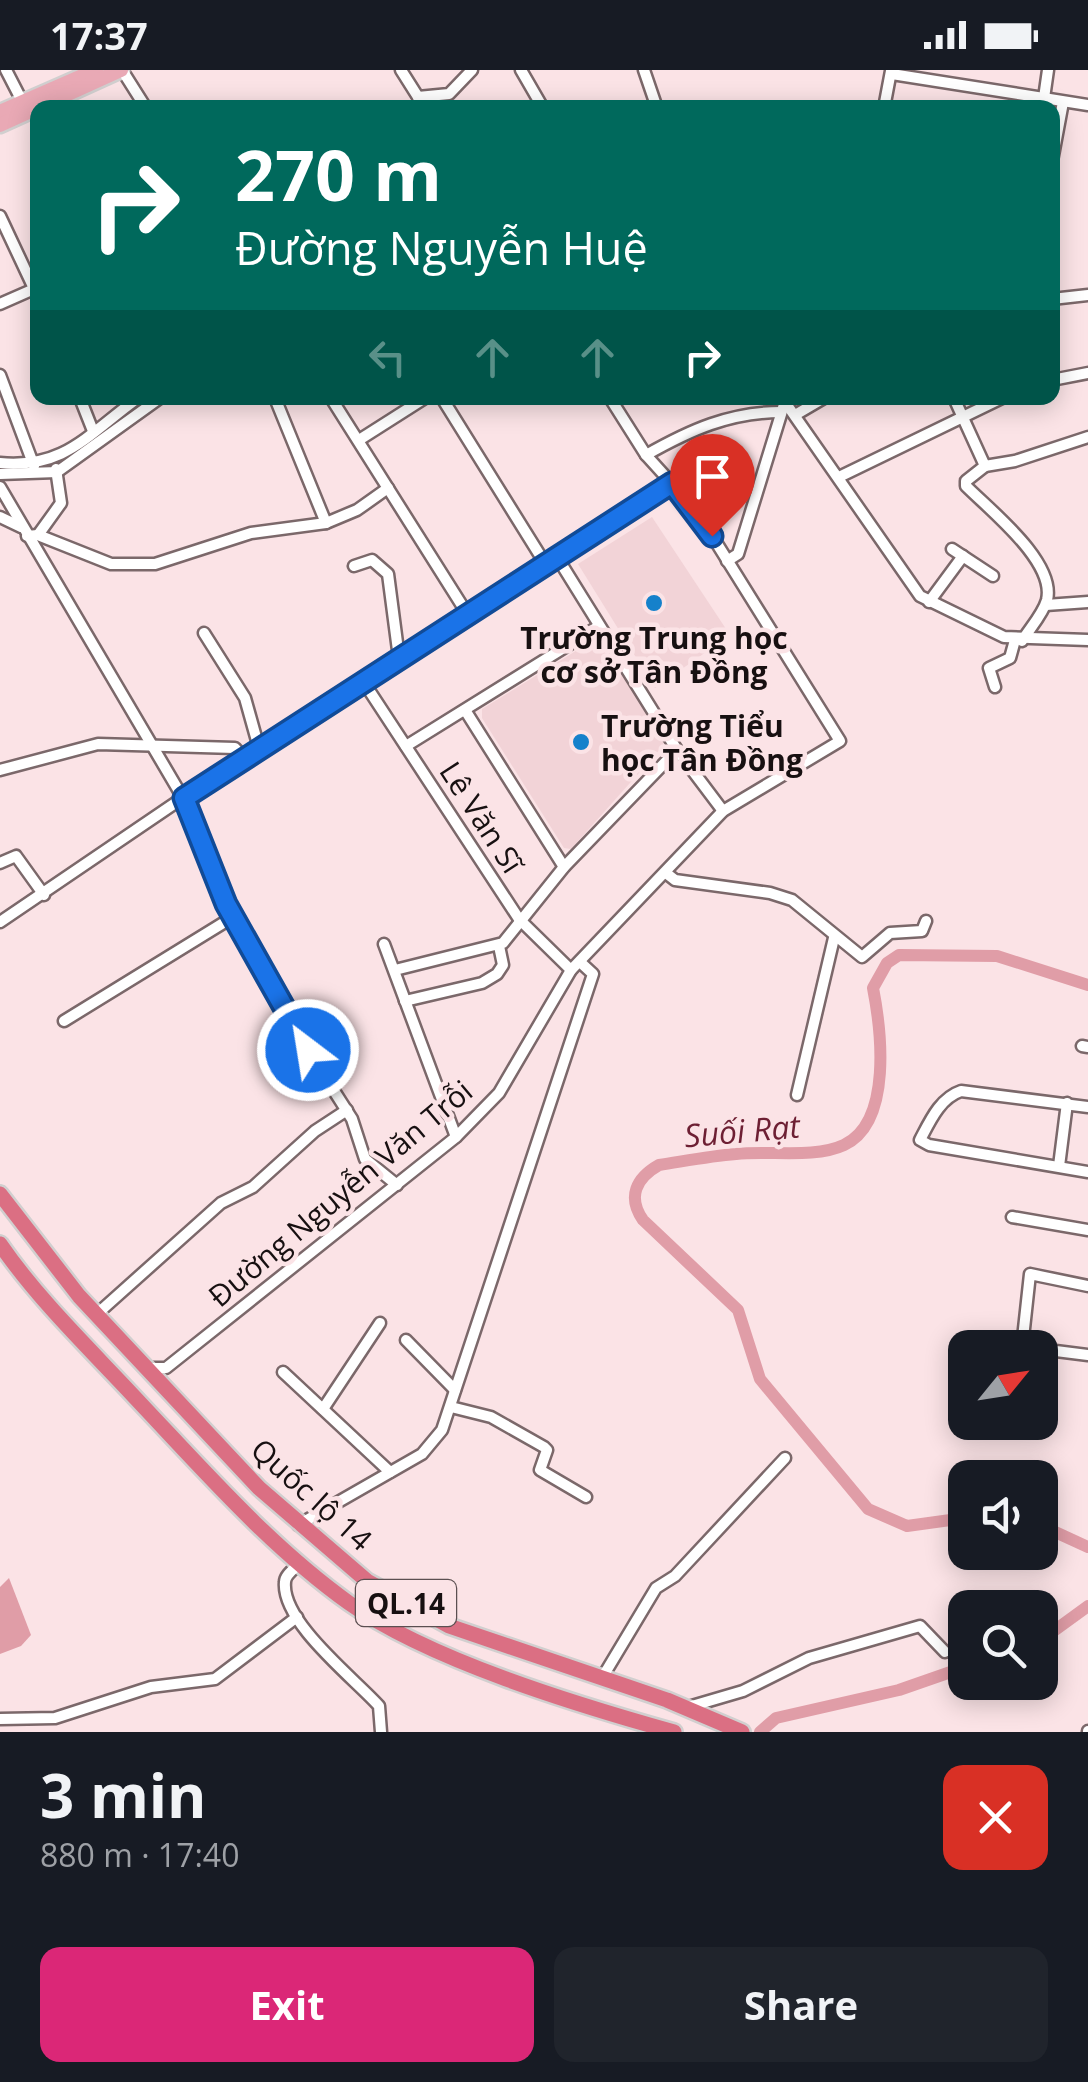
<!DOCTYPE html>
<html lang="en">
<head>
<meta charset="utf-8">
<style>
	:root { --surface:#171b24; --page:#20242c; --text:#f1f3f6; --muted:#9ea1a6; --accent:#db2777 }
	body { margin:0; font-family:"Open Sans",sans-serif; background:var(--page); color:var(--text); height:100vh; display:flex; flex-direction:column; font-size:38px; white-space:nowrap }
	* { box-sizing:border-box; margin:0 }
	p { font-size:32px; color:var(--muted) }
	.icon { flex:none; width:55px; height:55px; fill:none; stroke:currentColor; stroke-width:2; stroke-linecap:round; stroke-linejoin:round }
	.map { position:relative; height:1662px; overflow:hidden }
	.side { display:flex; flex-direction:column; background:var(--surface); flex:1 }
	.side>* { flex:none }
	.banner { position:absolute; left:30px; top:30px; width:1030px; height:305px; border-radius:20px; box-shadow:0 5px 25px #0003; background:#00695c; color:#fff; overflow:hidden }
	.needle { width:65px; rotate:60deg }
	.fabs { position:absolute; left:948px; top:1260px; display:grid; gap:20px }
	.fabs a { display:grid; place-items:center; width:110px; height:110px; border-radius:20px; background:var(--surface); box-shadow:0 5px 25px #0003; font-size:50px }
	.pin { position:absolute; display:grid; place-items:center; width:85px; height:85px; color:#fff; margin:-102px -42px; border-radius:50% 50% 50% 0; rotate:-45deg; box-shadow:0 0 10px #0007 }
	.pin .icon { rotate:45deg }
	.me { position:absolute; width:110px; margin:-55px; rotate:329deg; stroke-linejoin:round; filter:drop-shadow(0 0 8px #0008) }
	.turn { display:flex; align-items:center; gap:35px; height:210px; padding:0 40px; font-size:45px }
	.turn .icon { width:130px; height:130px; stroke-width:2.5 }
	.turn b { display:block; font-size:70px; line-height:85px }
	.lanes { display:flex; align-items:center; height:95px; padding:0 40px; background:#0003; justify-content:center; gap:50px; direction:ltr }
	.lanes .off { opacity:.35 }
	.round { display:grid; place-items:center; flex:none; width:105px; height:105px; border-radius:20px; background:var(--page) }
	.headline { display:flex; align-items:center; justify-content:space-between; height:170px; padding:0 40px }
	h1 { font-size:60px; font-weight:700; line-height:75px }
	.primary-button { display:flex; gap:20px; margin-top:auto; padding:20px 40px }
	.primary-button a { flex:1; height:115px; border-radius:20px; background:var(--accent); color:#fff; font-size:40px; font-weight:700; line-height:115px; text-align:center }
	.primary-button a+a { background:var(--page); color:var(--text) }
	.status { display:flex; justify-content:space-between; align-items:center; height:70px; padding:0 50px; background:var(--surface); direction:ltr }
	.status svg { height:28px; fill:currentColor }
	.map>svg:first-child { display:block }
	.built { fill:#f2d3d7 }
	.water { fill:#e09da7 }
	.lines { fill:none; stroke-linecap:round; stroke-linejoin:round }
	.river { stroke:#e09da7; stroke-width:12 }
	.minor-casing { stroke:#7b686a; stroke-width:15 }
	.major-casing { stroke:#d1cfcf; stroke-width:19 }
	.highway-casing { stroke:#d1cfcf; stroke-width:20 }
	.minor { stroke:#fff; stroke-width:10 }
	.major { stroke:#e9a9b5; stroke-width:14 }
	.highway { stroke:#db6f83; stroke-width:15 }
	.route-casing { stroke:#114b97; stroke-width:25 }
	.route { stroke:#1a73e8; stroke-width:18 }
	.poi-dot { fill:#1581cb; stroke:#fbe3e6; stroke-width:4 }
	.labels { text-anchor:middle; dominant-baseline:central; stroke-width:9; stroke-linejoin:round; paint-order:stroke }
	.shield { fill:#fbe3e6; stroke:#5b4f51; stroke-width:2.5 }
	.shield-label { font-size:28px; font-weight:bold; fill:#171011 }
	.poi-label { font-size:30px; font-weight:bold; fill:#171011; stroke:#fbe3e6 }
	.street-label { font-size:30px; fill:#171011; stroke:#fbe3e6 }
	.water-label { font-size:32px; font-style:italic; fill:#6d1f33; stroke:#fbe3e6 }
</style>
</head>
<body>
<div class="status"><b>17:37</b><svg viewBox="0 0 49 12"><path d="M0 12V9h3v3zM5 12V6h3v6zM10 12V3h3v9zM15 12V0h3v12zM26 1h20v11H26zM47 4h2v5h-2z"/></svg></div>
<div class="map">
<svg width="1088" height="1662" viewBox="0 0 1088 1662">
	<rect width="100%" height="100%" fill="#fbe3e6"/>
	<!-- built -->
	<g class="built">
		<polygon points="652,447 730,565 655,618 578,494"/>
		<polygon points="595,569 601,571 665,668 663,676 571,779 564,778 482,648 482,639"/>
	</g>
	<!-- water -->
	<polygon class="water" points="9,1508 31,1565 21,1576 0,1584 0,1517"/>
	<g class="lines">
		<!-- river -->
		<g class="river">
			<path d="M 965,1448 L 907,1456 L 868,1439 L 760,1309 L 738,1240 L 643,1150 C 627,1127 636,1108 659,1095 C 685,1091 710,1086 736,1084 C 768,1080 814,1089 844,1075 C 893,1052 881,959 873,918 L 887,893 L 899,885 L 997,886 L 1088,915"/>
			<polyline points="1040,1455 1088,1477"/>
			<polyline points="1040,1571 1088,1536"/>
			<polyline points="760,1662 776,1648 899,1620 965,1597"/>
		</g>
		<defs>
			<g id="minor">
				<polyline points="6,0 22,31"/>
				<polyline points="122,0 146,38"/>
				<polyline points="401,0 425,38"/>
				<polyline points="521,0 543,38"/>
				<polyline points="644,0 657,38"/>
				<polyline points="892,4 1088,35"/>
				<polyline points="418,27 449,24 472,0"/>
				<polyline points="1044,28 1048,0"/>
				<polyline points="884,38 891,1"/>
				<polyline points="1052,91 1063,32"/>
				<polyline points="0,146 38,227"/>
				<polyline points="1052,229 1088,225"/>
				<polyline points="0,234 34,219"/>
				<polyline points="0,305 34,396"/>
				<polyline points="1052,310 1088,303"/>
				<polyline points="80,328 93,361"/>
				<polyline points="275,328 326,453"/>
				<polyline points="331,328 468,545"/>
				<polyline points="442,328 546,495"/>
				<polyline points="954,328 985,396 1015,391 1088,367"/>
				<polyline points="785,332 920,526 1004,567 1088,570"/>
				<polyline points="795,345 824,328"/>
				<polyline points="359,370 425,328"/>
				<path d="M 646,385 C 690,360 730,342 781,342"/>
				<path d="M 0,393 C 65,399 88,364 138,328"/>
				<path d="M 985,396 L 966,411 L 966,416 C 991,441 1056,492 1047,530 C 1043,544 1030,558 1022,571"/>
				<polyline points="0,404 57,402 160,328"/>
				<polyline points="839,407 1002,328"/>
				<polyline points="0,417 183,728 233,847 292,955 352,1049 365,1089 397,1115"/>
				<polyline points="0,447 21,457"/>
				<polyline points="38,465 61,433 56,399"/>
				<polyline points="27,466 38,465 111,494 155,494 251,463 326,453 357,440 388,418"/>
				<polyline points="952,479 993,506"/>
				<polyline points="557,487 677,680 723,741"/>
				<polyline points="727,491 738,484 786,328"/>
				<polyline points="354,496 372,490 388,504 399,588"/>
				<polyline points="929,532 963,486"/>
				<polyline points="1046,535 1088,532"/>
				<polyline points="204,563 245,628 259,678"/>
				<polyline points="363,611 519,849 571,900"/>
				<polyline points="995,617 989,598 1010,588 1015,570"/>
				<polyline points="465,640 564,797"/>
				<polyline points="406,676 599,556"/>
				<polyline points="0,700 98,674 235,678 243,687"/>
				<polyline points="0,793 16,786 44,825"/>
				<polyline points="666,803 675,810 770,823 792,830 862,887 890,863 922,861 926,851"/>
				<polyline points="0,852 243,687 672,413"/>
				<polyline points="384,874 456,1067"/>
				<polyline points="395,900 503,873 564,797 677,680"/>
				<polyline points="405,931 482,913 497,904 503,895 499,876"/>
				<polyline points="64,951 233,847"/>
				<polyline points="1082,976 1088,977"/>
				<polyline points="797,1025 834,868"/>
				<path d="M 1088,1037 L 961,1021 C 940,1028 930,1051 920,1070 L 929,1075 L 1088,1102"/>
				<polyline points="1059,1096 1067,1033"/>
				<polyline points="1012,1147 1088,1160"/>
				<polyline points="97,1244 221,1133 253,1117 315,1061 347,1040"/>
				<polyline points="406,1270 455,1320"/>
				<polyline points="999,1275 1024,1277"/>
				<polyline points="1022,1277 1030,1204 1088,1216"/>
				<polyline points="1040,1279 1088,1285"/>
				<polyline points="148,1298 166,1298 456,1067 499,1023 571,900 723,741 840,671 696,440 646,385 610,328"/>
				<polyline points="283,1302 390,1402"/>
				<polyline points="451,1337 491,1347 544,1377 547,1380 540,1400 586,1427"/>
				<polyline points="323,1339 380,1253"/>
				<polyline points="298,1455 422,1384 442,1360 593,904 580,892"/>
				<path d="M 299,1494 C 294,1499 285,1505 285,1512 C 281,1552 355,1609 379,1636 L 381,1662"/>
				<polyline points="602,1608 656,1518 675,1506 785,1388"/>
				<polyline points="685,1638 743,1621 809,1588 920,1556 945,1582"/>
				<polyline points="0,1649 55,1648 151,1617 215,1609 297,1547"/>
				<polyline points="1088,1662 1088,1661"/>
			</g>
			<g id="major">
				<polyline points="0,42 96,0"/>
				<polyline points="0,55 121,0"/>
			</g>
			<g id="highway">
				<polyline points="0,1124 79,1226 259,1418 367,1511 449,1556 667,1630 742,1662"/>
				<path d="M 0,1174 C 40,1232 93,1282 141,1334 C 207,1404 271,1477 349,1533 C 429,1590 578,1635 674,1662"/>
			</g>
		</defs>
		<!-- minor casing -->
		<use href="#minor" class="minor-casing"/>
		<!-- major casing -->
		<use href="#major" class="major-casing"/>
		<!-- highway casing -->
		<use href="#highway" class="highway-casing"/>
		<!-- minor -->
		<use href="#minor" class="minor"/>
		<!-- major -->
		<use href="#major" class="major"/>
		<!-- highway -->
		<use href="#highway" class="highway"/>
	</g>
	<g class="lines">
		<defs>
			<polyline id="route" points="308,980 226,834 184,728 672,413 712,466"/>
		</defs>
		<!-- route casing -->
		<use href="#route" class="route-casing"/>
		<!-- route -->
		<use href="#route" class="route"/>
	</g>
	<!-- markers -->
	<g class="poi-dot">
		<circle cx="654" cy="533" r="10"/>
		<circle cx="581" cy="672" r="10"/>
	</g>
	<g class="labels">
		<!-- shield labels -->
		<rect class="shield" x="356" y="1510" width="100" height="46" rx="8"/>
		<g class="shield-label">
			<text x="406" y="1533">QL.14</text>
		</g>
		<!-- poi labels -->
		<g class="poi-label">
			<text x="654" y="567">Trường Trung học<tspan x="654" dy="34">cơ sở Tân Đồng</tspan></text>
			<text x="601" y="655" text-anchor="start">Trường Tiểu<tspan x="601" dy="34">học Tân Đồng</tspan></text>
		</g>
		<!-- street labels -->
		<g class="street-label">
			<text transform="translate(482 747) rotate(57)">Lê Văn Sĩ</text>
			<text transform="translate(340 1123) rotate(-40)">Đường Nguyễn Văn Trỗi</text>
			<text transform="translate(312 1424) rotate(42)">Quốc lộ 14</text>
		</g>
		<!-- water labels -->
		<g class="water-label">
			<text transform="translate(742 1060) rotate(-5)">Suối Rạt</text>
		</g>
	</g>
</svg>
<div class="fabs">
<a><svg class="needle" viewBox="-14 -14 28 28"><path d="M0-13l5 13h-10z" fill="#e53935"/><path d="M0 13l5-13h-10z" fill="#9ea1a6"/></svg></a>
<a><svg class="icon" aria-label="sound" viewBox="0 0 24 24"><path d="M4 9h4l5-4v14l-5-4H4zM17 9q2 3 0 6"/></svg></a>
<a><svg class="icon" aria-label="search" viewBox="0 0 24 24"><circle cx="10" cy="10" r="6"/><path d="M15 15l6 6"/></svg></a>
</div>
<div class="pin" style="left:712px;top:466px;background:#d93025"><svg class="icon" aria-label="arrive" viewBox="0 0 24 24"><path d="M6 21V4h12l-3 4 3 4H6"/></svg></div>
<svg class="me" style="left:308px;top:980px" viewBox="-20 -20 40 40"><circle r="17" fill="#1a73e8" stroke="#fff" stroke-width="3"/><path d="M0-11L8 9 0 5-8 9z" fill="#fff"/></svg>
<div class="banner">
<div class="turn"><svg class="icon" aria-label="right" viewBox="0 0 24 24"><path d="M7 20v-9h11M14 6l5 5-5 5"/></svg><div><b>270 m</b>Đường Nguyễn Huệ</div></div>
<div class="lanes"><svg class="icon off" aria-label="left" viewBox="0 0 24 24"><path d="M17 20v-9H6M10 6l-5 5 5 5"/></svg><svg class="icon off" aria-label="ahead" viewBox="0 0 24 24"><path d="M12 20V5M6 11l6-6 6 6"/></svg><svg class="icon off" aria-label="ahead" viewBox="0 0 24 24"><path d="M12 20V5M6 11l6-6 6 6"/></svg><svg class="icon" aria-label="right" viewBox="0 0 24 24"><path d="M7 20v-9h11M14 6l5 5-5 5"/></svg></div>
</div>
</div>
<section class="side">
<div class="headline"><div><h1>3 min</h1><p>880 m · 17:40</p></div><a class="round" style="background:#d93025;color:#fff"><svg class="icon" aria-label="close" viewBox="0 0 24 24"><path d="M6 6l12 12M18 6L6 18"/></svg></a></div>
<div class="primary-button"><a>Exit</a><a>Share</a></div>
</section>
</body>
</html>
